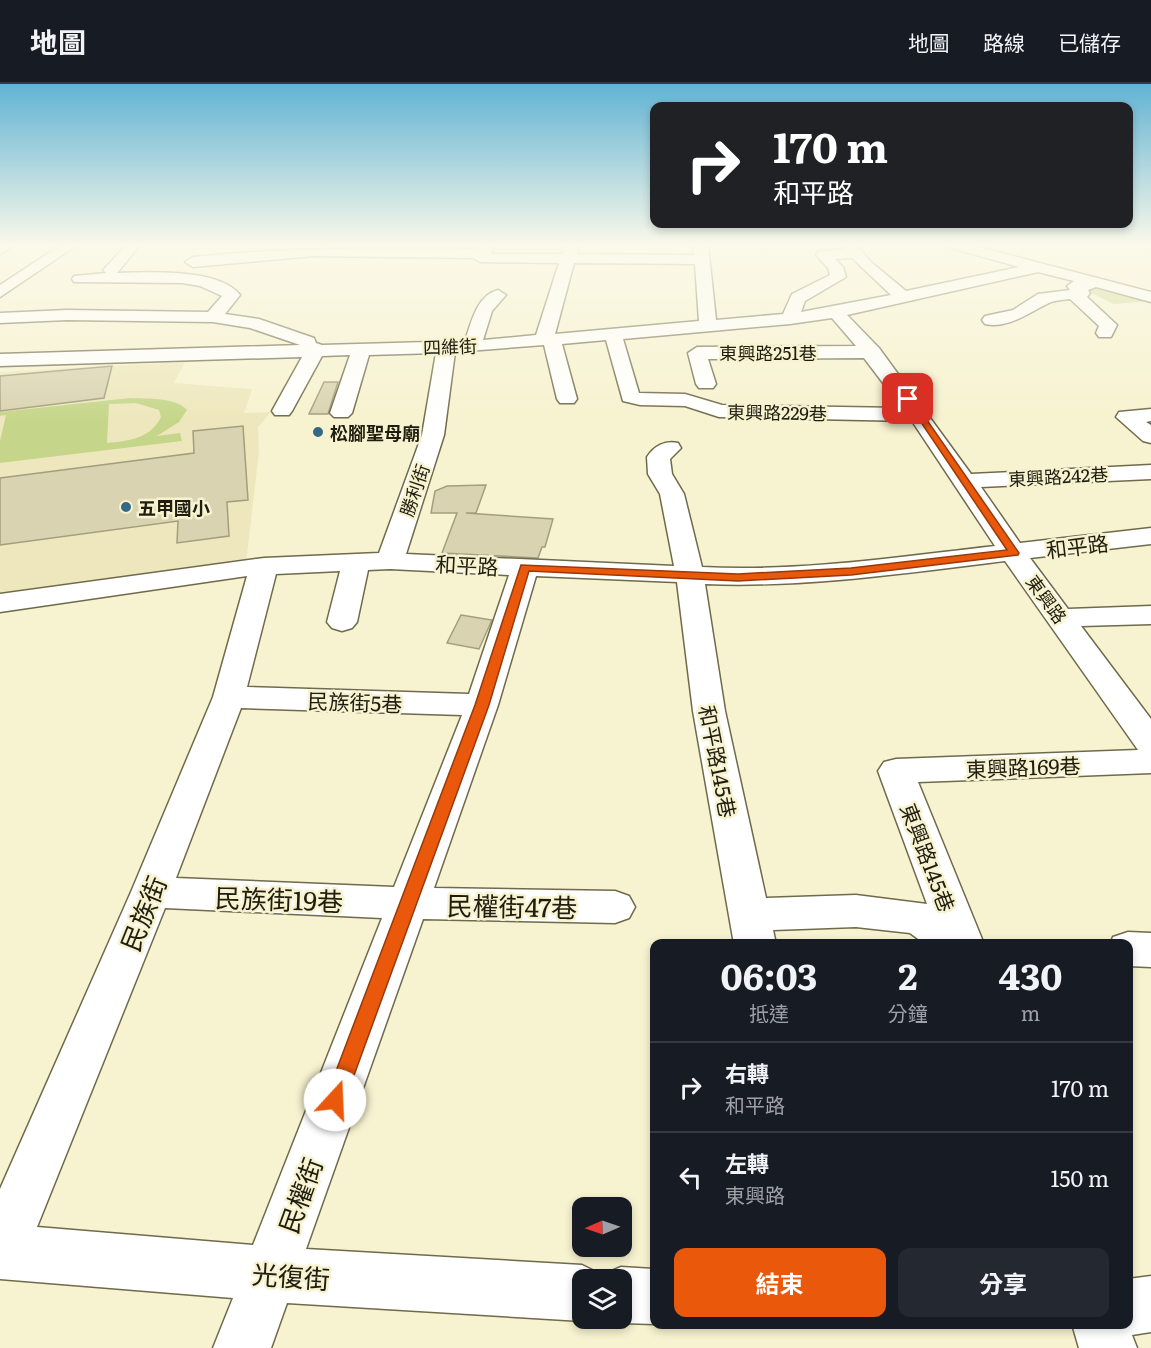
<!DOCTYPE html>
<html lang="zh-TW">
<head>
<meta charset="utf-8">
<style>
	:root { --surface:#171b24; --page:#242831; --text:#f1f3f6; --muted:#9ea1a6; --line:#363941; --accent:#ea580c }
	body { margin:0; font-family:Literata,"Noto Sans TC",serif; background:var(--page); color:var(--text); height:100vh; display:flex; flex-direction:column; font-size:22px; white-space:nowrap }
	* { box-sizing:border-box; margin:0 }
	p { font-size:20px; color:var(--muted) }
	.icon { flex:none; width:33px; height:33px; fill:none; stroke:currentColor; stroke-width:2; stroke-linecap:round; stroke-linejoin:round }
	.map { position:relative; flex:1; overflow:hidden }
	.sheet { position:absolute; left:650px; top:855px; width:483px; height:390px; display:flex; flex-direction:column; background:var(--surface); border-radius:12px; box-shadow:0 3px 9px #0003 }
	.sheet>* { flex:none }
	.guide { position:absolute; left:650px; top:18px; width:483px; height:126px; border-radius:12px; box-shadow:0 3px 9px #0003; background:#202124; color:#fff; overflow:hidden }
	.needle { width:39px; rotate:268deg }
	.controls { position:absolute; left:572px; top:1113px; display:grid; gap:12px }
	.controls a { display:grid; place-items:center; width:60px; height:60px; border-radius:12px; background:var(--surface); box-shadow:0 3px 9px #0003; font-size:30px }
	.pin { position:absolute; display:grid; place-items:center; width:51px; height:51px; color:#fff; margin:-26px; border-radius:12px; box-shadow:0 3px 9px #0006 }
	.me { position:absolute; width:66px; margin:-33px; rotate:20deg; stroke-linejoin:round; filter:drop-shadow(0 0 4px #0008) }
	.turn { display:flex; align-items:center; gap:21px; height:126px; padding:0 24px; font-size:27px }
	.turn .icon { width:78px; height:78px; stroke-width:2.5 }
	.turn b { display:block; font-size:42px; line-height:51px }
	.eta { display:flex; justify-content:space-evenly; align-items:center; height:102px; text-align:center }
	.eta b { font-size:36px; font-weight:700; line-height:42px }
	.action { display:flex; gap:12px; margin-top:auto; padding:12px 24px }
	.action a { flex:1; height:69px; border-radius:12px; background:var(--accent); color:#fff; font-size:24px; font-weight:700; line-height:69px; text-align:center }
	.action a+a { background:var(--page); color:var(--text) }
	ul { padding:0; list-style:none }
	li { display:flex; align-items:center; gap:18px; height:90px; padding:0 24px; border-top:2px solid var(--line) }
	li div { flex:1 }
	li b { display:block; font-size:22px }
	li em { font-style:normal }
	header { display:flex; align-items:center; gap:36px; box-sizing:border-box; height:84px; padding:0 30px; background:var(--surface); border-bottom:2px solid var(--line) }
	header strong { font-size:28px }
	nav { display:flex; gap:33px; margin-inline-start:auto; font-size:21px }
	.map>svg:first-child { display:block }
	.built { fill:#eee7bd }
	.green { fill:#c5d68a; fill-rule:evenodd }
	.building { fill:#d9d3b1; stroke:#a39e7e; stroke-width:1.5 }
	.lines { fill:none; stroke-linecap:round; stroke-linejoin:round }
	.minor-casing { stroke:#6f6a4b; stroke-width:3 }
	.minor { fill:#fff; fill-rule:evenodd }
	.route { fill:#ea580c; stroke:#983908; stroke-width:1.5 }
	.poi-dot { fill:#346985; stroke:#f7f2cf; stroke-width:2 }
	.labels { text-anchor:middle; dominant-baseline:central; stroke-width:5; stroke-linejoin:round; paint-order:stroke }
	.far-street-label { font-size:18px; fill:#1f1d10; stroke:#f7f2cf }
	.far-poi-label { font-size:18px; font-weight:bold; fill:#1f1d10; stroke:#f7f2cf; text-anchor:start }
	.street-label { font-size:21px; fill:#1f1d10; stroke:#f7f2cf }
	.near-street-label { font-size:26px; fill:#1f1d10; stroke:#f7f2cf }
</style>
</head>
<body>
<header>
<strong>地圖</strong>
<nav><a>地圖</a><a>路線</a><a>已儲存</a></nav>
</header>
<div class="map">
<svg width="1151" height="1264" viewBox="0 0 1151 1264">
	<rect width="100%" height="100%" fill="#f7f2cf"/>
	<!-- built -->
	<polygon class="built" points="185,278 174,299 252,305 244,329 271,328 258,343 259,367 246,479 0,510 0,288"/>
	<!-- green -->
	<g class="green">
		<polygon points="1097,202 1151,217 1114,220 1081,204"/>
		<path d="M 130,314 C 147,315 176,313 187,326 L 179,338 L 157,352 L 180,349 L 182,357 L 0,379 L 0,357 L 6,331 L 0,332 L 0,328 ZM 136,319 L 159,326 L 161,333 C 151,354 129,357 107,359 L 109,320 Z"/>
	</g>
	<!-- building -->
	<g class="building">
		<polygon points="112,282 104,314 0,327 0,292"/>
		<polygon points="324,298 338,298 328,330 309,330"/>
		<polygon points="243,342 248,416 227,418 229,452 177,459 178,437 0,461 0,394 194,369 193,347"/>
		<polygon points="486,401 476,429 466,429 553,435 545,463 542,463 538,474 442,469 457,429 431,429 435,407 447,402"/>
		<polygon points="461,531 492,536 479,565 447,559"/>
	</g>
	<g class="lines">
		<defs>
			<g id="minor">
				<polygon points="0,161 11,161 12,163 0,170"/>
				<polygon points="61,161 77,161 0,213 0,201"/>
				<path d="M 126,161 L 140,161 L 117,189 C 148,188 220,184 240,211 L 225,230 L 259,235 L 314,254 L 316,259 L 322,261 L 465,257 C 471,239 477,211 498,206 L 506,211 L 492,227 L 483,256 L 536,251 L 559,179 L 480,178 L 473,174 L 313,172 L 193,183 L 185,178 L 193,173 C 288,163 382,164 477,165 L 480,161 L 494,161 L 491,170 L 562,170 L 565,161 L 579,161 L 577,170 L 694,171 L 694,161 L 708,161 L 716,236 L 783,230 L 792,210 L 830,191 L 828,184 L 816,171 L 818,168 L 845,165 L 842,161 L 856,161 L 872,179 L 906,207 L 1019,183 L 951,164 L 949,161 L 971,161 L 1151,208 L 1151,218 L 1096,203 L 1088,206 L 1090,209 L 1087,213 L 1117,241 L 1111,253 L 1099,253 L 1096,249 L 1099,242 L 1070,215 C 1063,216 1053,216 1047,220 C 1028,229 1008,245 985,240 L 982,236 L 985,232 L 1013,226 L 1038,210 L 1070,206 L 1067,202 L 1074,197 L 1038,188 L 847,231 L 879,264 L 971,390 L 1151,381 L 1151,395 L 981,403 L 1020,459 L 1151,444 L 1151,460 L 1030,474 L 1068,525 L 1151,522 L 1151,540 L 1081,542 L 1151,635 L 1151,689 L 918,698 L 984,860 L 925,860 L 910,849 L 856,843 L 773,846 L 776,860 L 734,860 L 693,627 L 677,498 L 536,492 L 498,621 L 434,804 L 615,807 L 629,812 L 635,823 L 629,834 L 615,839 L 423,835 L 306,1165 L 582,1181 L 602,1191 L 621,1183 L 654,1185 L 655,1240 L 621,1239 L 610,1234 L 621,1234 L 621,1196 L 582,1196 L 582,1234 L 588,1234 L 582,1237 L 287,1219 L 271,1264 L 213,1264 L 233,1214 L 0,1195 L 0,1105 L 131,808 L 213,613 L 247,492 L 0,528 L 0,510 L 264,474 L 379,469 L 422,351 L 436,269 L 369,271 L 352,329 L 348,333 L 334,333 L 330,329 L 350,271 L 322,272 L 292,327 L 289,331 L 275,331 L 272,327 L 302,273 L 0,282 L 0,270 L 300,261 L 250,244 L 213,238 L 67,236 L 0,239 L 0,229 L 67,226 L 208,228 L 222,212 L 200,202 L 182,199 L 74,198 L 72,195 L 74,192 L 106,189 L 103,186 L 106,183 ZM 852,174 L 891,211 L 801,228 L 805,217 L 846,193 L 843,183 L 835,175 ZM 574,179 L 695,180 L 699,237 L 555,250 ZM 832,234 L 856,262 L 697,263 L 688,269 L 696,300 L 699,304 L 713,304 L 716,300 L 708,275 L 864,274 L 902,324 L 722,321 L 685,310 L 639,309 L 623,255 L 790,240 ZM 606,256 L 623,317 L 640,321 L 685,322 L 719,333 L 912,337 L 995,462 C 898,473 800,488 702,483 L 684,410 L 672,390 L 670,375 L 681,364 L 678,359 C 665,356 654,362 647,373 L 648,390 L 660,410 L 674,482 L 406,470 L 444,351 L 455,268 L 544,261 L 557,315 L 560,319 L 574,319 L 577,315 L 562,260 ZM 1005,477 L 1138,666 L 896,675 L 884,678 L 878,687 L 927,820 L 856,811 L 766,814 L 725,627 L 705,500 C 805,504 906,489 1005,477 ZM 390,485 L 509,491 L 469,610 L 247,603 L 276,490 L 340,487 L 327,538 L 332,544 L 342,547 L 352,544 L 357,538 L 368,486 ZM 241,624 L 462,631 L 394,803 L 176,794 ZM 165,824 L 382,834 L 253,1161 L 37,1143 Z"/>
				<polygon points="1151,325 1151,337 1146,338 1151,341 1151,359 1143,357 1116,333 1119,328"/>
				<polygon points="1128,848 1151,849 1151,883 1128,882 1128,860 1110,860 1113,853"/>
				<polygon points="1151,1192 1151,1248 1132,1251 1137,1264 1079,1264 1072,1240 1128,1240 1128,1195"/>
			</g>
		</defs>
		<!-- minor casing -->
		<use href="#minor" class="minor-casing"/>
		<!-- minor -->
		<use href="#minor" class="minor"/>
	</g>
	<!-- sky -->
	<linearGradient id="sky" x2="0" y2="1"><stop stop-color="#62b3d4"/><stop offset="0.48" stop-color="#fbf9e9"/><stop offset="1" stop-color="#fbf9e9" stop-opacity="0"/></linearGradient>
	<rect width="1151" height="337" fill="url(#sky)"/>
	<!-- route -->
	<polygon class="route" points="904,313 911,313 1019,469 1018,471 851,491 738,497 529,487 489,621 345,1016 342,1022 335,1025 328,1022 325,1016 475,621 521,481 738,490 851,484 1007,466"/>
	<!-- markers -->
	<g class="poi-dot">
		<circle cx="318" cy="348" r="6"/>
		<circle cx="126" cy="423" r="6"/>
	</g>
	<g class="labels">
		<!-- far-street labels -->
		<g class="far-street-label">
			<text transform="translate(450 262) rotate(-2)">四維街</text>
			<text x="768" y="268">東興路251巷</text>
			<text transform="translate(777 328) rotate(1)">東興路229巷</text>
			<text transform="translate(1058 392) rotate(-3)">東興路242巷</text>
			<text transform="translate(414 406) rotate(-71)">勝利街</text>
			<text transform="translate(1047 515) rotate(54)">東興路</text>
		</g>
		<!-- far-poi labels -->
		<g class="far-poi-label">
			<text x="330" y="348">松腳聖母廟</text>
			<text x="138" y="423">五甲國小</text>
		</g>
		<!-- street labels -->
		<g class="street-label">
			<text transform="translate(1077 461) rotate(-7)">和平路</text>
			<text transform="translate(467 480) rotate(3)">和平路</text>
			<text transform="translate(355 617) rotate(2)">民族街5巷</text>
			<text transform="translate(719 677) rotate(79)">和平路145巷</text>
			<text transform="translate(1023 682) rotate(-2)">東興路169巷</text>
			<text transform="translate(929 773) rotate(69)">東興路145巷</text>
		</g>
		<!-- near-street labels -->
		<g class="near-street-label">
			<text transform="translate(279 814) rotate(2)">民族街19巷</text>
			<text transform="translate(512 821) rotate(1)">民權街47巷</text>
			<text transform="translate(142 829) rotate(-68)">民族街</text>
			<text transform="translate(299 1111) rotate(-70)">民權街</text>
			<text transform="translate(291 1191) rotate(4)">光復街</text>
		</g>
	</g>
</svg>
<div class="controls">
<a><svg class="needle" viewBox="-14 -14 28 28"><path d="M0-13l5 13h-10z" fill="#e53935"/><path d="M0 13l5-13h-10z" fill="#9ea1a6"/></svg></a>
<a><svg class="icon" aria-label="layers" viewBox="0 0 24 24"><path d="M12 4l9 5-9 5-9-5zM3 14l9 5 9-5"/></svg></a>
</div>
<div class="pin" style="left:908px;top:315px;background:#d93025"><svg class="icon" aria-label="arrive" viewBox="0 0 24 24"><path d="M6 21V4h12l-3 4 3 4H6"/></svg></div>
<svg class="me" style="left:335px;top:1016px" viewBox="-20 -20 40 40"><circle r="19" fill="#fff"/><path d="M0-13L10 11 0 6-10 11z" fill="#ea580c"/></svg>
<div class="guide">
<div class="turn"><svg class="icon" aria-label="right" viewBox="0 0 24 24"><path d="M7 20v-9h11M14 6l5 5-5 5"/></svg><div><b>170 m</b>和平路</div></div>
</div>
<section class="sheet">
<div class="eta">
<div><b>06:03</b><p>抵達</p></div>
<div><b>2</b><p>分鐘</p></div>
<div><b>430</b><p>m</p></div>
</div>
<ul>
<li><svg class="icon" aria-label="right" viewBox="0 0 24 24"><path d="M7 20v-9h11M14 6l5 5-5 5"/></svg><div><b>右轉</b><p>和平路</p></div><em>170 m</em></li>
<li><svg class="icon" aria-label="left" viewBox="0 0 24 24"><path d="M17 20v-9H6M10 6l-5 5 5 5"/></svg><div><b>左轉</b><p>東興路</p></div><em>150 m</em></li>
</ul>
<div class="action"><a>結束</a><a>分享</a></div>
</section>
</div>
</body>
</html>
